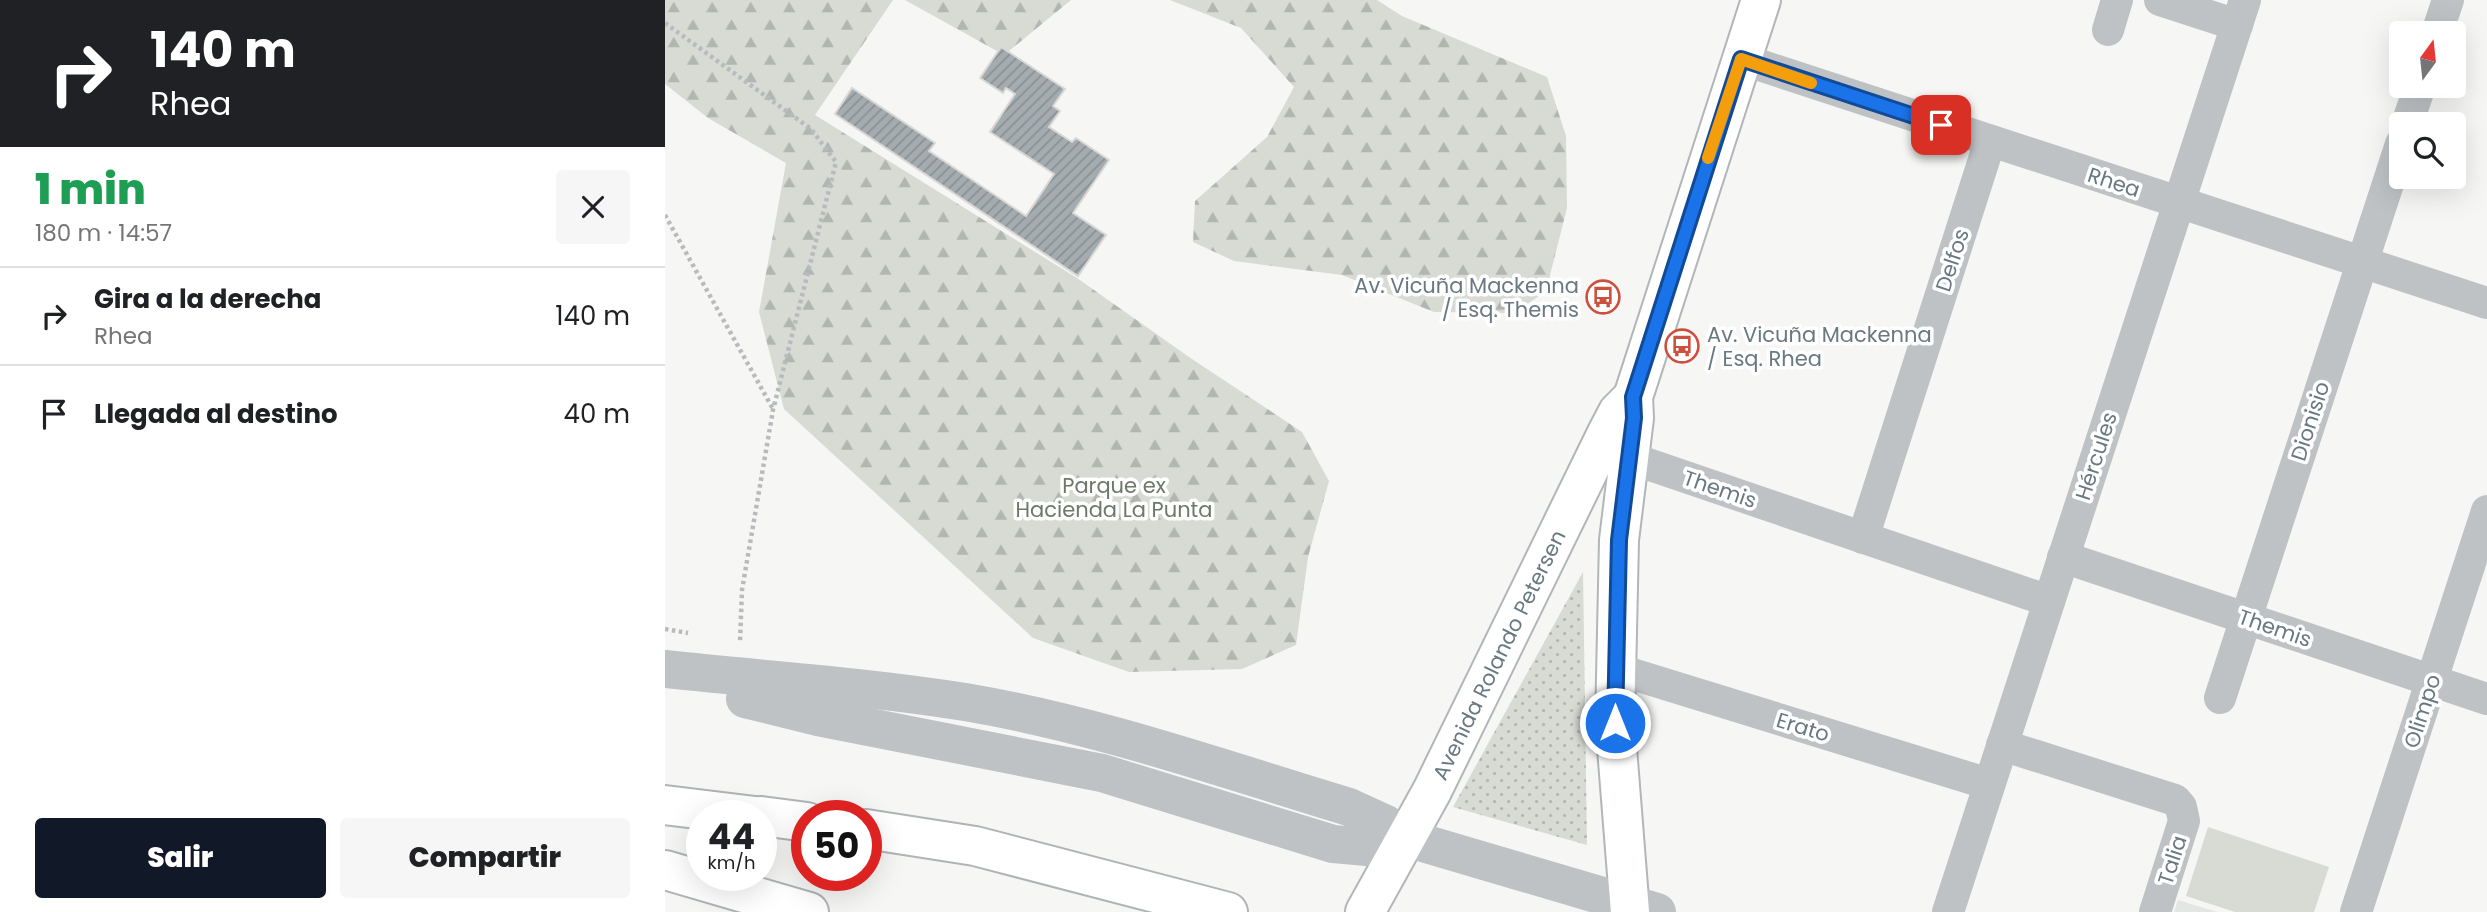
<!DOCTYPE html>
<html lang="es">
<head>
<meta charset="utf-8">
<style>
	:root { --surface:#fff; --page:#f6f6f6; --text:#202124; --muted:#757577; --line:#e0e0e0; --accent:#111827 }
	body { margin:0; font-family:Poppins,sans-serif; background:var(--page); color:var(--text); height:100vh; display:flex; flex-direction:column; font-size:26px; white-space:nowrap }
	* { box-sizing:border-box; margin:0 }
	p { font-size:23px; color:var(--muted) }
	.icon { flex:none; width:38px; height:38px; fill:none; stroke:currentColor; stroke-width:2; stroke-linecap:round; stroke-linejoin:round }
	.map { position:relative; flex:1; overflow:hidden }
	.drawer { display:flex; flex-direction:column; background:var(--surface); width:665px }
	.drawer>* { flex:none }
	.hud { background:#202124; color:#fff; overflow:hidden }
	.needle { width:46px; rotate:15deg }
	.controls { position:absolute; left:1724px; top:21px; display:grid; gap:14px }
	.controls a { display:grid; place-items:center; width:77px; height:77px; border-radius:7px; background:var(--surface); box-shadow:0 7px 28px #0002; font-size:35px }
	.speed { position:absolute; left:21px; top:800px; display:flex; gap:14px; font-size:35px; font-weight:700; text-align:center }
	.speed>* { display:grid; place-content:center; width:91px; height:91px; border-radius:50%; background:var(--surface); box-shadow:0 7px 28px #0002; line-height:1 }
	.speed small { font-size:18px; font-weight:400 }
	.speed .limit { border:10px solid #d22; background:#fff; color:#111 }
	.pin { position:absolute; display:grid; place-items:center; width:60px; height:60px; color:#fff; margin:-30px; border-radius:14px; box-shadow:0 4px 10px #0006 }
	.me { position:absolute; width:77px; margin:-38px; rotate:0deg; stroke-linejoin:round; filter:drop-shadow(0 0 5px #0008) }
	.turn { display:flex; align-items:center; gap:24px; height:147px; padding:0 35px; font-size:32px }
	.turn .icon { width:91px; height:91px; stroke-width:2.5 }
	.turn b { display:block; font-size:49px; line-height:60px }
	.round { display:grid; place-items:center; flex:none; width:74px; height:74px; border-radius:7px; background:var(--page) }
	.summary { display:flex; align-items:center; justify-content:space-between; height:119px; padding:0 35px }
	h1 { font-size:42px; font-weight:800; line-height:52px; color:#1e9e55 }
	.primary-button { display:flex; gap:14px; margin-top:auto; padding:14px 35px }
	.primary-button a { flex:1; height:80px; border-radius:7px; background:var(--accent); color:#fff; font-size:28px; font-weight:800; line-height:80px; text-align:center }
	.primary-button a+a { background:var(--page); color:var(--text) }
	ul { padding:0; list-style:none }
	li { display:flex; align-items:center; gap:21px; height:98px; padding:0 35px; border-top:2px solid var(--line) }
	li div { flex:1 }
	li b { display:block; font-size:26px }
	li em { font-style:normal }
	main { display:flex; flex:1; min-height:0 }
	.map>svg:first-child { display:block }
	.built { fill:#e4e6e4 }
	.grass { fill:url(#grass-dots) }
	.forest { fill:url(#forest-firs) }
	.green { fill:#d7dbd4 }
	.building { fill:url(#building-hatch); stroke:#d8d8d6; stroke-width:2 }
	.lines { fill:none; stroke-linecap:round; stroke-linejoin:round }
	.secondary-casing { stroke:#b1b6b9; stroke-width:42 }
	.motorway-casing { stroke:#b0b4b6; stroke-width:42 }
	.path { stroke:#b8bbbd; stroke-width:4.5; stroke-dasharray:3.5 3.5; stroke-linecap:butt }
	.minor { stroke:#bec2c5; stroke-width:32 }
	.tertiary { stroke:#bec2c5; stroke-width:38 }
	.secondary { stroke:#fff; stroke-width:38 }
	.motorway { stroke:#fff; stroke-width:38 }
	.route-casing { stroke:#114b97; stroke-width:18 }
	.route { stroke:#1a73e8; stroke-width:12 }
	.slow { stroke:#f59e0b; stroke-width:12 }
	.labels { text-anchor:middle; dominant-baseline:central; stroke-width:7; stroke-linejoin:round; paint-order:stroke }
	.street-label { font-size:21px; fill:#697981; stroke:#fff }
	.poi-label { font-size:21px; fill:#697981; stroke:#fff; text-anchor:end }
	.park-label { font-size:21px; fill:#6d7967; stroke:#fff }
</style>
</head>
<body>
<main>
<section class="drawer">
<div class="hud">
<div class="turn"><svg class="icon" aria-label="right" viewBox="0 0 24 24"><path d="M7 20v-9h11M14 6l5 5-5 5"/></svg><div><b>140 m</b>Rhea</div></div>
</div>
<div class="summary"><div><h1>1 min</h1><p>180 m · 14:57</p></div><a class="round"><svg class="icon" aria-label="close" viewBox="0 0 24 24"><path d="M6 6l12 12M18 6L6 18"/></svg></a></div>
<ul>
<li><svg class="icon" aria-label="right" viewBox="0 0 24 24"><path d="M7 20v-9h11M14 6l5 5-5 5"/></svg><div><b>Gira a la derecha</b><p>Rhea</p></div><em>140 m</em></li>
<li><svg class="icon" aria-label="arrive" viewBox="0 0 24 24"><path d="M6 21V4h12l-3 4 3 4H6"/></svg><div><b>Llegada al destino</b></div><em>40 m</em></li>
</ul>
<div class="primary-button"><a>Salir</a><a>Compartir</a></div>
</section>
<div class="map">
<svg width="1822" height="912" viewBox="0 0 1822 912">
	<defs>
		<pattern id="grass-dots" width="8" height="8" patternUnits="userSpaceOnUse" patternTransform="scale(1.75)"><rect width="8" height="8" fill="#d7dbd4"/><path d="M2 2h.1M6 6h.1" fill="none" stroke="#b2b6b1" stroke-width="1.8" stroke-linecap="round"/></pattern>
		<pattern id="forest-firs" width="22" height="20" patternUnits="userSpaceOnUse" patternTransform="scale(1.75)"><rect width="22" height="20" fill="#d7dbd4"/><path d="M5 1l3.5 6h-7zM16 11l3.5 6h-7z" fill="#b2b6b1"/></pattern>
		<pattern id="building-hatch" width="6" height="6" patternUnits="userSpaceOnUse" patternTransform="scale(1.75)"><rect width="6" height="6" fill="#a4acb0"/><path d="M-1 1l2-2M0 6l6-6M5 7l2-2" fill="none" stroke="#8a9195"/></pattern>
	</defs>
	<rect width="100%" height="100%" fill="#f6f6f4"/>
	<!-- built -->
	<polygon class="built" points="1513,900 1552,912 1509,912"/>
	<!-- grass -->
	<polygon class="grass" points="918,572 922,845 788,807"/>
	<!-- forest -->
	<g class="forest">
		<polygon points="0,0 228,0 150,115 412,278 524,357 637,432 664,481 643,557 631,645 577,669 464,672 368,638 119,409 94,312 121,163 43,118 0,84"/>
		<polygon points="240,0 406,0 339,55"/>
		<polygon points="505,0 712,0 737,16 882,77 901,136 902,208 881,291 850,313 769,312 677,275 569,261 528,242 530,201 602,137 629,87 576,28"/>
	</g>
	<!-- green -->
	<polygon class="green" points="1543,827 1664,867 1649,912 1570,912 1521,896"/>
	<!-- building -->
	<polygon class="building" points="336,47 400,89 388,106 395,111 384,127 407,142 411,138 444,160 408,213 441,235 413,276 170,114 187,88 270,143 264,151 361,216 389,174 325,132 350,94 341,88 338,93 315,78"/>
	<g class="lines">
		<defs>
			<g id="secondary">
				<path id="s1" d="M 700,912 L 767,791 L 942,433 L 953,412 L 968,397"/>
				<polyline points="965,912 950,723 954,540 969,418 968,397 1096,0"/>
			</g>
			<g id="motorway">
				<polyline points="0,805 90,816"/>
				<polyline points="96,816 142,822"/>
				<polyline points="201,829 310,846 563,912"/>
				<polyline points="0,870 144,912"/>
			</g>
		</defs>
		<!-- secondary casing -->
		<use href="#secondary" class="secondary-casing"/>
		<!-- motorway casing -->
		<use href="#motorway" class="motorway-casing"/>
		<!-- path -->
		<g class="path">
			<polyline points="0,23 146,129 171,162 108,410 77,590 75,642"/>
			<polyline points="0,215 108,409"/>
			<polyline points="0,629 23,633"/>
		</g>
		<!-- minor -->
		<g class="minor">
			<polyline points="1495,0 1572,25"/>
			<polyline points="1443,30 1452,0"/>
			<polyline points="1772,33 1783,0"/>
			<polyline points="1076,59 1822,303"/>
			<polyline points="1742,124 1755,86"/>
			<polyline points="965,458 1384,601"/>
			<polyline points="1198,538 1325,141"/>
			<polyline points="1398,557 1822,699"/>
			<polyline points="951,669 1324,784"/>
			<polyline points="1555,698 1736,144"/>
			<polyline points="1337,745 1510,800 1516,807 1519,821 1490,912"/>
			<polyline points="1283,912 1580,0"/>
			<polyline points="1691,912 1822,511"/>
		</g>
		<!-- tertiary -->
		<g class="tertiary">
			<path d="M 0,669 C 100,680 201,686 300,702 C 431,724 558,769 684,807 L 721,824 L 741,838 L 992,912"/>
			<polyline points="80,699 153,717 437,773 668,844 702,847 741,838"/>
		</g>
		<!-- secondary -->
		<use href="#secondary" class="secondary"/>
		<!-- motorway -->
		<use href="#motorway" class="motorway"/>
	</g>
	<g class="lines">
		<defs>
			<polyline id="route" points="950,723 954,540 969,418 968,397 1076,59 1276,125"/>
		</defs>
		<!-- route casing -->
		<use href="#route" class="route-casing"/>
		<!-- route -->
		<use href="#route" class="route"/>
		<!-- slow -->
		<polyline class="slow" points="1043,158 1076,59 1146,83"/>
	</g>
	<!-- icons -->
	<defs>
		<symbol id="bus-ring" viewBox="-11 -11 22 22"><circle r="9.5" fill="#fff" stroke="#cd4f3d" stroke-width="1.5"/><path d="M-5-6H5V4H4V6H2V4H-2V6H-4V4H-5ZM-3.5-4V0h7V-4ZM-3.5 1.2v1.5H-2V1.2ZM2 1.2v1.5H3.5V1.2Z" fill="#cd4f3d"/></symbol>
	</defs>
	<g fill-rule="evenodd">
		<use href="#bus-ring" x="919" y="278" width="38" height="38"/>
		<use href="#bus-ring" x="998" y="327" width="38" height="38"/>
	</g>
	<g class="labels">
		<!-- street labels -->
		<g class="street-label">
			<text transform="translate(1449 182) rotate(18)">Rhea</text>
			<text transform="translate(1287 260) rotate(-72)">Delfos</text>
			<text transform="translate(1645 421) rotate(-72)">Dionisio</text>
			<text transform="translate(1431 456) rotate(-72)">Hércules</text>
			<text transform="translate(1055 489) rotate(19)">Themis</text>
			<text transform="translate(1610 628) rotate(19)">Themis</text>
			<text stroke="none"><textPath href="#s1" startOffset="290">Avenida Rolando Petersen</textPath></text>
			<text transform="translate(1757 711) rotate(-72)">Olimpo</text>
			<text transform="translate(1138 727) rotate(17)">Erato</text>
			<text transform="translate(1507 860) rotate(-72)">Talia</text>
		</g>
		<!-- poi labels -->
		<g class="poi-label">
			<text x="914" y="285">Av. Vicuña Mackenna<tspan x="914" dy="24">/ Esq. Themis</tspan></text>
			<text x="1042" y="334" text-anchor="start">Av. Vicuña Mackenna<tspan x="1042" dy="24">/ Esq. Rhea</tspan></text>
		</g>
		<!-- park labels -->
		<g class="park-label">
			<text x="449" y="485">Parque ex<tspan x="449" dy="24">Hacienda La Punta</tspan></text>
		</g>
	</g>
</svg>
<div class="controls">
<a><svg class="needle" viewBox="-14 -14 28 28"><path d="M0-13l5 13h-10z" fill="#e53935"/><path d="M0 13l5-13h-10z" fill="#757577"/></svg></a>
<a><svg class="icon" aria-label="search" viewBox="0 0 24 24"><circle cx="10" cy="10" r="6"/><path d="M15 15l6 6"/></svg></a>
</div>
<div class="speed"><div>44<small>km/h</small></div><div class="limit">50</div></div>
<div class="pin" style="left:1276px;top:125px;background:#d93025"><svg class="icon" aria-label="arrive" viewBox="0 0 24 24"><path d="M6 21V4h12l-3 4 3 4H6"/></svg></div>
<svg class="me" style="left:950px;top:723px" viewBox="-20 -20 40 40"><circle r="17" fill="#1a73e8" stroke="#fff" stroke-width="3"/><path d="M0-11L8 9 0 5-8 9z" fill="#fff"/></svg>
</div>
</main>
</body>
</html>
